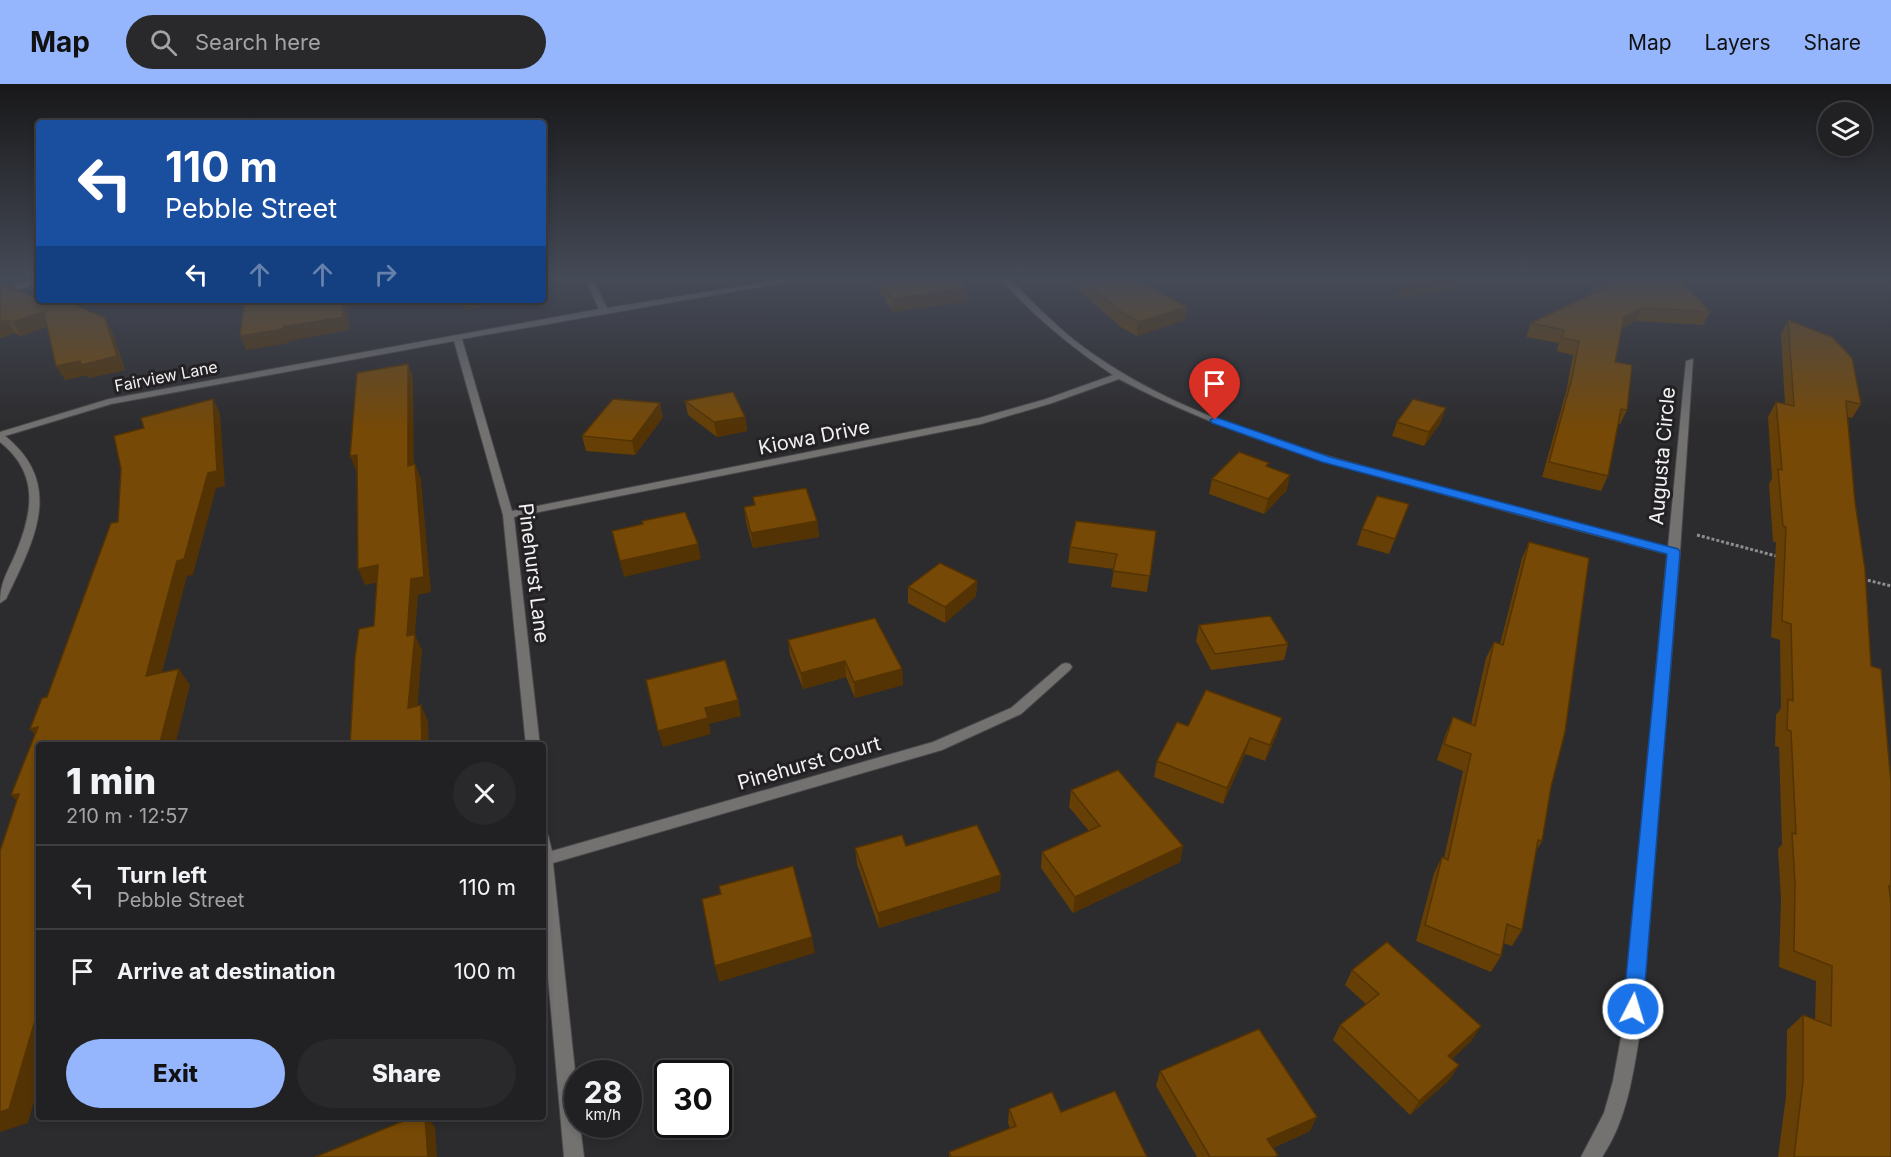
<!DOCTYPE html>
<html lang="en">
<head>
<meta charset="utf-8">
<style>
	:root { --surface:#212022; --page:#29282a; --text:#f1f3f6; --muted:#a2a3a5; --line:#3e3e40; --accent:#95b6fd }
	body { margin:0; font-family:Inter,sans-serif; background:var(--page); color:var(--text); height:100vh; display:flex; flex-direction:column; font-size:22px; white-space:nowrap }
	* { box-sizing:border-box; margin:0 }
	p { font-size:20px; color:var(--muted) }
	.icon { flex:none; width:33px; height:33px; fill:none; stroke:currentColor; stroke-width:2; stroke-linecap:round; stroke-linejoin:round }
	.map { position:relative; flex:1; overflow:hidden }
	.side { position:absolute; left:36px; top:658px; width:510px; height:378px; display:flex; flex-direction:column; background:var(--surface); border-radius:6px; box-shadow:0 3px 9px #0003,0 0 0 2px var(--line) }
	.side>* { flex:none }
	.top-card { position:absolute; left:36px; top:36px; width:510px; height:183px; border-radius:6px; box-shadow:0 3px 9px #0003,0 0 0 2px var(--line); background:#1a4fa0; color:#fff; overflow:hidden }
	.fabs { position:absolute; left:1818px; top:18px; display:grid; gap:12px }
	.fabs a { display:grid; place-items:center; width:54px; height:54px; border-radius:50%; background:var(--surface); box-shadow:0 3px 9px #0003,0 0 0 2px var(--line); font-size:30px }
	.speed { position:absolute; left:564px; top:976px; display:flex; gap:12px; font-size:30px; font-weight:700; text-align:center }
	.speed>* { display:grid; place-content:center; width:78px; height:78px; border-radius:50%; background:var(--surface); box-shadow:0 3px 9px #0003,0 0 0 2px var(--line); line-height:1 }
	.speed small { font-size:15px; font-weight:400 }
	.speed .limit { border:3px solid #111; border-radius:9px; background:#fff; color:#111 }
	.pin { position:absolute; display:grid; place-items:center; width:51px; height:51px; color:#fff; margin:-62px -26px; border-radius:50% 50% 50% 0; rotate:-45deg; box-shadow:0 0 6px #0007 }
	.pin .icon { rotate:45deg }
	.me { position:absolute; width:66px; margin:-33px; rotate:5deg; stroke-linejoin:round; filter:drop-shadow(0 0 4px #0008) }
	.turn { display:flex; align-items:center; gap:21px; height:126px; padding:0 30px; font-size:27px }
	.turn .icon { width:78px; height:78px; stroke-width:2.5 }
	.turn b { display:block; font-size:42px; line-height:51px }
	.lanes { display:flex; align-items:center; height:57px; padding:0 30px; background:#0003; justify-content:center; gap:30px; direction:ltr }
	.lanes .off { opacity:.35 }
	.round { display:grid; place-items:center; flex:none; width:63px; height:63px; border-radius:32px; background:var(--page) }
	.summary { display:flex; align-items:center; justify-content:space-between; height:102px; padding:0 30px }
	h1 { font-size:36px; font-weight:800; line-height:45px }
	.button { display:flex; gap:12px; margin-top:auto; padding:12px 30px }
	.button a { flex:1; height:69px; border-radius:36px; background:var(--accent); color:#111; font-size:24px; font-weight:800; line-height:69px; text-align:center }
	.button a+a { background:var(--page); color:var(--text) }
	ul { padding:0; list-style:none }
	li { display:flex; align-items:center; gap:18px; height:84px; padding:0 30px; border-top:2px solid var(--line) }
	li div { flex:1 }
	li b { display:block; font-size:22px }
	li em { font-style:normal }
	header { display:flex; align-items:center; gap:36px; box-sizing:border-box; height:84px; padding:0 30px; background:var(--accent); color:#111 }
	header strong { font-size:28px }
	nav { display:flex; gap:33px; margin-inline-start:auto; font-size:21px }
	.search { width:420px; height:54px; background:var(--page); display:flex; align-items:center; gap:15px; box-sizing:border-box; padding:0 21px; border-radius:33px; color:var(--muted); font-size:22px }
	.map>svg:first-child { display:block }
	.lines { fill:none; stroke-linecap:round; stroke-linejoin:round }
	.street-casing { stroke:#484749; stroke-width:2 }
	.path { stroke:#8d8c8e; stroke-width:3; stroke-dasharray:3 2; stroke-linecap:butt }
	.street { fill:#737271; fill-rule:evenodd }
	.wall { fill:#653f05 }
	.shaded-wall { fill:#533304 }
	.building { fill:#764906; stroke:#533304; stroke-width:1.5 }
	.route { fill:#1a73e8; stroke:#114b97; stroke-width:1.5 }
	.labels { text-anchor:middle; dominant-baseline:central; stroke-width:6; stroke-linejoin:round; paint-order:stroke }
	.far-street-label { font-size:16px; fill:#f2f1f2; stroke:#232123 }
	.street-label { font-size:20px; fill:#f2f1f2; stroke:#232123 }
</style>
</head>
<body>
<header>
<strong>Map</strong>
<div class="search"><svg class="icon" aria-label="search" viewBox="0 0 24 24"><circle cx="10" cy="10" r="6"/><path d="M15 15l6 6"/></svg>Search here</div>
<nav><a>Map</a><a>Layers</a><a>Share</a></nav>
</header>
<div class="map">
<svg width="1891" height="1073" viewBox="0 0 1891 1073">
	<rect width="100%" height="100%" fill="#2c2b2d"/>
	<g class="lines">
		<defs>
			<g id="street">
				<polygon points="39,195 39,199 0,210 0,206"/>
				<path d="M 585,195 L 593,195 L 607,224 L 785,195 L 805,195 L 462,255 L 512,427 L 979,334 L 1046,315 L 1113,291 C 1072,264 1034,232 1000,195 L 1009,195 C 1034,219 1058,245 1086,265 C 1184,336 1307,367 1422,398 C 1504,420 1586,442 1668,463 L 1686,277 L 1693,275 L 1680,468 L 1640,948 C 1633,991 1627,1036 1602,1073 L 1581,1073 L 1604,1029 L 1613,997 L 1622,948 L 1667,470 C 1590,450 1512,429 1435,408 C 1326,379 1219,348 1119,295 L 1052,319 L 981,340 L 514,433 L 540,662 L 526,662 L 503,431 L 454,257 L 111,320 L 5,352 C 66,401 33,458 6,515 L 0,519 C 0,499 7,489 15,471 C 33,428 40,390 0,358 L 0,348 L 109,315 L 599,225 Z"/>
				<polygon points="1066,579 1070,580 1072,583 1070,586 1021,630 942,666 553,779 578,1015 578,1041 580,1041 584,1073 564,1073 543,837 543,749 548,751 552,767 933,658 1011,624 1062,580"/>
			</g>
		</defs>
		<!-- street casing -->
		<use href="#street" class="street-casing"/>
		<!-- path -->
		<g class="path">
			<polyline points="1697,451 1780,473"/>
			<polyline points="1863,495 1891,502"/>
		</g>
		<!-- street -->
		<use href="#street" class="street"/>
	</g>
	<!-- wall -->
	<g class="wall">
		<polygon points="871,195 959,195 967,217 893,228"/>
		<polygon points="1066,195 1136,195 1187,223 1185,236 1137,252 1121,243"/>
		<polygon points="1598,195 1680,195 1710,228 1703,241 1636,237 1621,245 1615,278 1627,326 1620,340 1618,340 1608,392 1601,407 1542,393 1566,308 1573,271 1557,267 1559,259 1526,253 1531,239 1592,210 1590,210 1595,198"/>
		<polygon points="0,198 42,217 112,247 125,286 89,294 87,291 65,296 47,243 21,252 15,249 0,254"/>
		<polygon points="1788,236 1861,320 1852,334 1848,333 1855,418 1871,582 1891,699 1891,1073 1778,1073 1786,1012 1787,946 1803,931 1815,936 1816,897 1779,883 1781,815 1778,765 1782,760 1779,663 1775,662 1776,631 1781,624 1780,556 1771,553 1776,458 1773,458 1769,400 1772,395 1768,333 1776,318 1785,320 1781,250"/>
		<polygon points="685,317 745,333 747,347 717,353 688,331"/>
		<polygon points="663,333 635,371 586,367 582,352"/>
		<polygon points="1397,338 1441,338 1424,362 1392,352"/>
		<polygon points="1268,383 1287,406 1264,430 1209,410 1212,395"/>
		<polygon points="753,413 817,437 819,453 753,464 746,438 744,423 754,421"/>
		<polygon points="1409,420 1389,470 1357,461 1362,445"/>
		<polygon points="1156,447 1147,508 1111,503 1114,485 1068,479 1070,463"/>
		<polygon points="1529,458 1551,703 1542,757 1536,767 1522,846 1512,862 1503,859 1501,872 1491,888 1416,857 1434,789 1442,773 1444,774 1463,687 1437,676 1446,649 1453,633 1471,640 1486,574 1494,558 1500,560 1522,474"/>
		<polygon points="977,497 976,512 945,539 908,519 908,503"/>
		<polygon points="1199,541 1288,560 1284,576 1211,586 1196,557"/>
		<polygon points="788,556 902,585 903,601 855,614 846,593 803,605 790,571"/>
		<polygon points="1188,642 1277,650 1265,677 1245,670 1223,720 1154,693 1157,677"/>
		<polygon points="1071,706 1183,762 1180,778 1073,829 1041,784 1042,768 1089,747 1069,723"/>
		<polygon points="906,762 1000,807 879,844 857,780 855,764"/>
		<polygon points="1352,886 1481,942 1471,957 1452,975 1459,981 1449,996 1410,1031 1333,956 1340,941 1366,920 1345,901"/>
		<polygon points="1160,987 1310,1047 1273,1064 1277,1073 1197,1073 1156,1002"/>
		<polygon points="1009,1025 1061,1028 1147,1073 949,1073 949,1068 1010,1044 1008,1039"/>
	</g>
	<!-- shaded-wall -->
	<g class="shaded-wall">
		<polygon points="1446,195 1461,195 1457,206 1397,215 1401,202"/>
		<polygon points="967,204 967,217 893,228 893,215"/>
		<polygon points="343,216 347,216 347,218 349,246 289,257 289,259 246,266 240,252 283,243"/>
		<polygon points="462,216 510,216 465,226"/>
		<polygon points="1187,223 1185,236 1137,252 1138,238"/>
		<polygon points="1642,224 1636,237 1618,246 1624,233"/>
		<polygon points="44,228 52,241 21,252 13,238"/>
		<polygon points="105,234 112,247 125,286 89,294 87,291 65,296 56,282"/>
		<polygon points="7,236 15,249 0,254 0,238"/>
		<polygon points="408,280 413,293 414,397 408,382"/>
		<polygon points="213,315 220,329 225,402 216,404 193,491 187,492 157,608 146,592"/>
		<polygon points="660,319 663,333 635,371 632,357"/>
		<polygon points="1446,324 1441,338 1424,362 1429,348"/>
		<polygon points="745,333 747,347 717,353 714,338"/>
		<polygon points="357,371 364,385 356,387 350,372"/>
		<polygon points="415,380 421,395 431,508 418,511 415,551 422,566 416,640 408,624 407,552"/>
		<polygon points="1290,391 1287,406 1264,430 1268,415"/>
		<polygon points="817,437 819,453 753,464 751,449"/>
		<polygon points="698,460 701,475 624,493 620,477"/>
		<polygon points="378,481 385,497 365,501 358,485"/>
		<polygon points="977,497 976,512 945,539 945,523"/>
		<polygon points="845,577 846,593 803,605 801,589"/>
		<polygon points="179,585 190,601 175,662 159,662"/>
		<polygon points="902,585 903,601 855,614 854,598"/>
		<polygon points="738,616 741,632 709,640 711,650 663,663 658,647 705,624"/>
		<polygon points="421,621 428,637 429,662 422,662"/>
		<polygon points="1282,634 1277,650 1265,677 1270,661"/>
		<polygon points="38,643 43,661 30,645"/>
		<polygon points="1250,654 1245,670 1223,720 1227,704"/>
		<polygon points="19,710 26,727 11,711"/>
		<polygon points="1183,762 1180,778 1073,829 1075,813"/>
		<polygon points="1001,791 1000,807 879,844 878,829"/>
		<polygon points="812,853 815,869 719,898 715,882"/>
		<polygon points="39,923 39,999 28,1039 0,1048 0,1028"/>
		<polygon points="1481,942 1471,957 1439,987 1448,972"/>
		<polygon points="1459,981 1449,996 1410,1031 1419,1017"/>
		<polygon points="1317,1033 1310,1047 1261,1069 1267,1055"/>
		<polygon points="425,1034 428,1034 435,1043 437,1073 428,1073"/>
	</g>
	<!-- building -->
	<g class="building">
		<polygon points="879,195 959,195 967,204 893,215"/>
		<polygon points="1082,195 1136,195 1187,223 1138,238 1123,229"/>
		<polygon points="1404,195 1446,195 1401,202"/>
		<polygon points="1598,195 1623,195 1595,198"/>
		<polygon points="1623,195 1680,195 1710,228 1642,224 1624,233 1615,278 1632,281 1627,326 1621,325 1608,392 1549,378 1572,294 1579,257 1562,254 1564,246 1531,239"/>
		<polygon points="0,198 42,217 41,216 64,216 105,234 117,272 81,281 80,277 56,282 44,228 13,238 7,236 0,238"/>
		<polygon points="272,216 343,216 343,233 283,243 283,245 240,252 244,221"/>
		<polygon points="1788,236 1832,253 1852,274 1861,320 1846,317 1855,418 1865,485 1871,582 1881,585 1891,699 1891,803 1889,802 1891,819 1891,1073 1794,1073 1803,997 1803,931 1831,942 1832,882 1794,867 1795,799 1792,749 1796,750 1791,647 1787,646 1788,615 1793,617 1791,540 1782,537 1786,443 1783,442 1778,385 1782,386 1776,318 1794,322"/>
		<polygon points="408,280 408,382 415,380 424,493 411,495 407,552 415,550 408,624 421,621 422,662 350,662 355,573 359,545 374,542 378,481 358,485 357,371 350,372 357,289"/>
		<polygon points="733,308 745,333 714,338 685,317"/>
		<polygon points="213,315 217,387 208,389 184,475 177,477 146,592 179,585 159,662 39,662 39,886 38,889 39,889 39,923 9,1025 0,1028 0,767 19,710 11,711 38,643 30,645 42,614 47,613 111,439 118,438 121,385 114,352 144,344 141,334"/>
		<polygon points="613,315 660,319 632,357 582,352"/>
		<polygon points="1413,315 1446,324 1429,348 1397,338"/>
		<polygon points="1239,368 1269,379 1266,382 1290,391 1268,415 1212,395"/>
		<polygon points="806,404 817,437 751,449 744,423 755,421 753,413"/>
		<polygon points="1377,412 1409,420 1395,455 1362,445"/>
		<polygon points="685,428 698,460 620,477 612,447 643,440 642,437"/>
		<polygon points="1076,437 1156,447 1150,492 1113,487 1117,470 1070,463"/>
		<polygon points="1529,458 1589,474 1565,648 1551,703 1542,757 1538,756 1522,846 1507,840 1501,872 1425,841 1442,773 1448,776 1471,670 1444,660 1453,633 1475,642 1494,558 1503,561"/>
		<polygon points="940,479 977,497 945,523 908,503"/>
		<polygon points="1270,532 1288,560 1215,570 1199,541"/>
		<polygon points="875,534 902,585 854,598 845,577 801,589 788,556"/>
		<polygon points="725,576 738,616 705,624 708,634 658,647 646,596"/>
		<polygon points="1206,606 1282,634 1270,661 1250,654 1227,704 1157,677 1177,638 1188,642"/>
		<polygon points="1118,686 1183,762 1075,813 1042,768 1100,742 1071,706"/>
		<polygon points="977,741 1001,791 878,829 855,764 902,751 906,762"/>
		<polygon points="793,782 812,853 715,882 702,815 721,810 719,802"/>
		<polygon points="1387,858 1481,942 1448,972 1459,981 1419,1017 1340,941 1379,910 1352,886"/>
		<polygon points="1259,945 1317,1033 1267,1055 1278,1071 1274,1073 1210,1073 1160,987"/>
		<polygon points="1115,1007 1147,1073 951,1073 949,1068 1016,1042 1009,1025 1052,1008 1061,1028"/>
		<polygon points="411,1034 425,1034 428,1073 315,1073"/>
	</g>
	<!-- sky -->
	<linearGradient id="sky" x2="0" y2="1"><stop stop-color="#181819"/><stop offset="0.56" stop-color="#454a57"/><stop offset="1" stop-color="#454a57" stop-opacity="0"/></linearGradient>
	<rect width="1891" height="346" fill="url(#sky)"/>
	<!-- route -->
	<polygon class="route" points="1215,333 1330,373 1678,465 1680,468 1643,925 1640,932 1633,934 1626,932 1623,925 1667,470 1322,378 1212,339 1210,336"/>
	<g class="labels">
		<!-- far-street labels -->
		<g class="far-street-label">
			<text transform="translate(166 292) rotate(-11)">Fairview Lane</text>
		</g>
		<!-- street labels -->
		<g class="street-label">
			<text transform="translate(814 353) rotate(-11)">Kiowa Drive</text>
			<text transform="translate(1662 372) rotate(-85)">Augusta Circle</text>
			<text transform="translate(534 489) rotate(83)">Pinehurst Lane</text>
			<text transform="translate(809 679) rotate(-16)">Pinehurst Court</text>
		</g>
	</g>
</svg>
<div class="fabs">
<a><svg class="icon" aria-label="layers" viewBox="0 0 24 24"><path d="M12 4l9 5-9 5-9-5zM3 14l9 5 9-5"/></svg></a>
</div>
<div class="speed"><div>28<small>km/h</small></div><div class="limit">30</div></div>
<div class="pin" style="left:1215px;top:336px;background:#d93025"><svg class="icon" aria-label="arrive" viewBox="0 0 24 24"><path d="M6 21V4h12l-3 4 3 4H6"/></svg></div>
<svg class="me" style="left:1633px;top:925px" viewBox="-20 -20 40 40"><circle r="17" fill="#1a73e8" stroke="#fff" stroke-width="3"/><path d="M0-11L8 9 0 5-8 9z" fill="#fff"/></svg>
<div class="top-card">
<div class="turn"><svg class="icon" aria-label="left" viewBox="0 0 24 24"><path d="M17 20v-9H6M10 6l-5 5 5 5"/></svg><div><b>110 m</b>Pebble Street</div></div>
<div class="lanes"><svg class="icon" aria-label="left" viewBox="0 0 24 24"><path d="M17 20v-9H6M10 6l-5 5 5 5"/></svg><svg class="icon off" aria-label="ahead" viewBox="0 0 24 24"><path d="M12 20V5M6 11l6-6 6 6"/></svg><svg class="icon off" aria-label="ahead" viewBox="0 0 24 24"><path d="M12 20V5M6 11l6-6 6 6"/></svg><svg class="icon off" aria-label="right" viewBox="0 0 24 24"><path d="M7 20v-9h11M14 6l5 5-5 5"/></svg></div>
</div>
<section class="side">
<div class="summary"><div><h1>1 min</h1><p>210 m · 12:57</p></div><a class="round"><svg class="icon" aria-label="close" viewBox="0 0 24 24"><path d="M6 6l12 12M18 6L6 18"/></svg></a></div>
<ul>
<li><svg class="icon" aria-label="left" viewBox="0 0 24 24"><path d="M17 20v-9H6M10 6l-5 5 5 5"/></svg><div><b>Turn left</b><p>Pebble Street</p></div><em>110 m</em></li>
<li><svg class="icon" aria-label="arrive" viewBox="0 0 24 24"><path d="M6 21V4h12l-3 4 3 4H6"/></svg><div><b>Arrive at destination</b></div><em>100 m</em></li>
</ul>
<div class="button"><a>Exit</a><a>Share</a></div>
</section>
</div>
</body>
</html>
